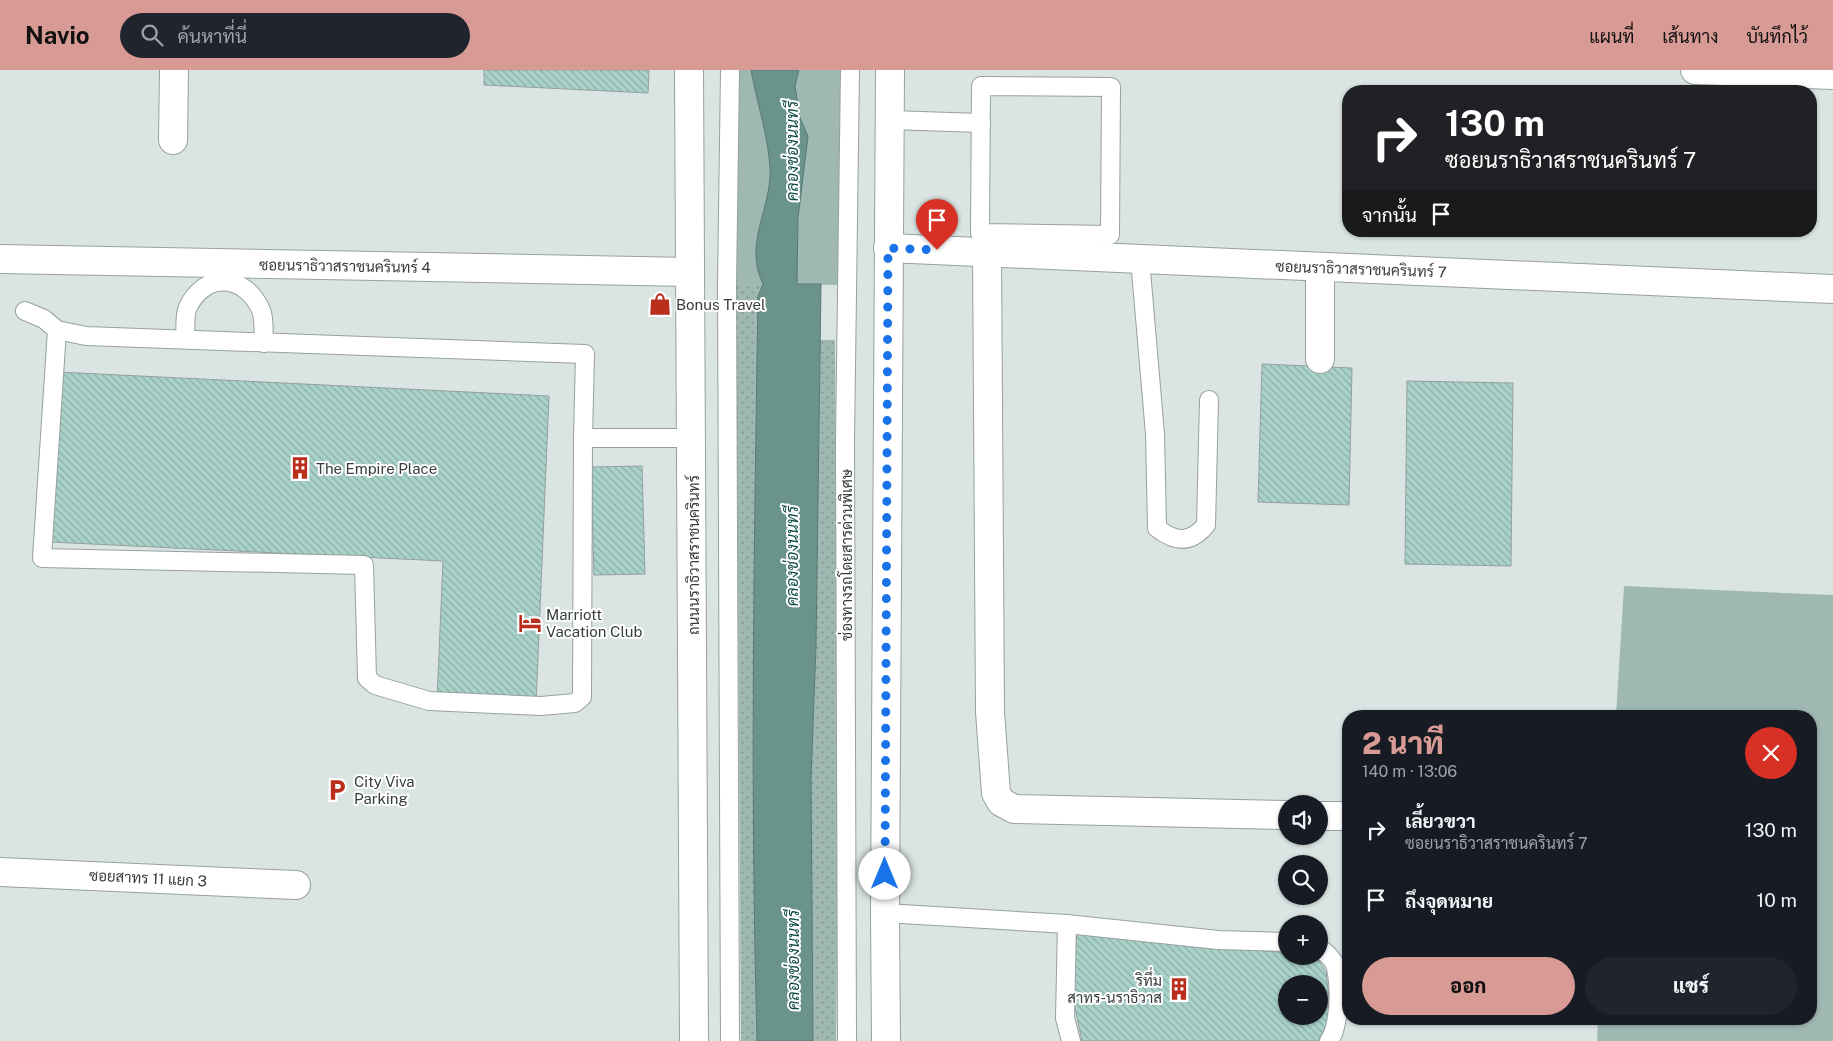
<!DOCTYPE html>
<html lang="th">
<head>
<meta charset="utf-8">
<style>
	:root { --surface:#171b24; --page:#20242c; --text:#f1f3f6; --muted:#9ea1a6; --accent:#d89a94 }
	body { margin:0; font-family:"Public Sans",Sarabun,sans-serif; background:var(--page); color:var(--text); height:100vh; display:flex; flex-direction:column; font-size:19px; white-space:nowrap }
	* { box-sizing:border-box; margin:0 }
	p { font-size:16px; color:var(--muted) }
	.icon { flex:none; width:28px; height:28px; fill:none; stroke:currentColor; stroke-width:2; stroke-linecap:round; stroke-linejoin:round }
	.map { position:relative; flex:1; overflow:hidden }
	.side { position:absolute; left:1342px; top:640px; width:475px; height:315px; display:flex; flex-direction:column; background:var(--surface); border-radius:20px; box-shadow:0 1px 4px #0004 }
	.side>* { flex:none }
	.guide { position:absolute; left:1342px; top:15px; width:475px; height:152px; border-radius:20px; box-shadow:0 1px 4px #0004; background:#202124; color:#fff; overflow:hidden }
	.tools { position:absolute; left:1278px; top:725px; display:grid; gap:10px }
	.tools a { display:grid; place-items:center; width:50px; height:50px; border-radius:50%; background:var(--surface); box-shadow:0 1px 4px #0004; font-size:25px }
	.pin { position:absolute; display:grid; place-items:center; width:42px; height:42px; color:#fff; margin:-51px -21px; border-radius:50% 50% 50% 0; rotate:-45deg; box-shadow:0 0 5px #0007 }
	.pin .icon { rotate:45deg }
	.me { position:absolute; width:55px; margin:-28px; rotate:0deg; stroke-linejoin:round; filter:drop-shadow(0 0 4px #0008) }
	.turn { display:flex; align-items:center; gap:18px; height:105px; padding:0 20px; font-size:22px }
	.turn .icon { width:65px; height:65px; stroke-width:2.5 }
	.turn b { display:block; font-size:35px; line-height:42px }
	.then { display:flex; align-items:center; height:48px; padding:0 20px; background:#0003; gap:10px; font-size:19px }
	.round { display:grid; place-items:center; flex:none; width:52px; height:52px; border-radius:26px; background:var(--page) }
	.head { display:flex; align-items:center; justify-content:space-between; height:85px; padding:0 20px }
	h1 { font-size:30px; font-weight:800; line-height:38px; color:var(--accent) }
	.button { display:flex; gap:10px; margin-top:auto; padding:10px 20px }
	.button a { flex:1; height:58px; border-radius:30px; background:var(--accent); color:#111; font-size:20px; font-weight:800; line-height:58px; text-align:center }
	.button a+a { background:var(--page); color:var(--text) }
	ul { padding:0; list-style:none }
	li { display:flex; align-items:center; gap:15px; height:70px; padding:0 20px }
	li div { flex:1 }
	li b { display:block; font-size:19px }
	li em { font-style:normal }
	header { display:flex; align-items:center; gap:30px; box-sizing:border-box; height:70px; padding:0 25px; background:var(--accent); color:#111 }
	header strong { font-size:24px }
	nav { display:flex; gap:28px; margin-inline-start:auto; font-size:18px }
	.search { width:350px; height:45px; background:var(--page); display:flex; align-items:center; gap:12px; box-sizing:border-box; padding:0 18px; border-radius:28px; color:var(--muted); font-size:19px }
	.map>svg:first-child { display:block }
	.grass { fill:url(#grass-dots) }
	.green { fill:#9fb8b2 }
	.water { fill:#6a938b; stroke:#5b7973 }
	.building { fill:url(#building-back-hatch); stroke:#95a09e; fill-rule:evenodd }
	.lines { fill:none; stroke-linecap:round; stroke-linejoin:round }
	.service-casing { stroke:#96a19e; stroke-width:20 }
	.minor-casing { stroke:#96a19e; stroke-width:30 }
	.primary-casing { stroke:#96a19e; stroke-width:30 }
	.service { stroke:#fff; stroke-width:18 }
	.minor { stroke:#fff; stroke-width:28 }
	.primary { stroke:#fff; stroke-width:28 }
	.route { stroke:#1a73e8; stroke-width:9; stroke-dasharray:0 16.2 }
	.labels { text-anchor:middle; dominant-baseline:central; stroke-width:4; stroke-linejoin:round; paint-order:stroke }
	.street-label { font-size:15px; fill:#383d3c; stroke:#fff }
	.poi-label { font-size:15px; fill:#383d3c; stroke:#fff; text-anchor:start }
	.water-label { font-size:16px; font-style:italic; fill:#0f4c43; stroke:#fff }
</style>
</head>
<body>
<header>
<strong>Navio</strong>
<div class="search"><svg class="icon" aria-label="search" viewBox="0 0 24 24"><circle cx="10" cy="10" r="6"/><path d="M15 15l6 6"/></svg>ค้นหาที่นี่</div>
<nav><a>แผนที่</a><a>เส้นทาง</a><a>บันทึกไว้</a></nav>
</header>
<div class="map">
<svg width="1833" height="971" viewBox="0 0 1833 971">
	<defs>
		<pattern id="grass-dots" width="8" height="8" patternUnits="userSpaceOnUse" patternTransform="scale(1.25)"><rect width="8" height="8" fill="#9fb8b2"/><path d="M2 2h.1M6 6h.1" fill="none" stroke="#839792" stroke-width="1.8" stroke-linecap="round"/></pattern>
		<pattern id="building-back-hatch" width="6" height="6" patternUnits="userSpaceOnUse" patternTransform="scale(1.25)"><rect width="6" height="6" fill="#a9d3ca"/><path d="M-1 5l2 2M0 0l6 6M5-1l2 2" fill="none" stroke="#8baca5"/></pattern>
	</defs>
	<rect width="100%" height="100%" fill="#dae5e3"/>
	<!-- grass -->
	<g class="grass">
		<path d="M 736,214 L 763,214 L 758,226 C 754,475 750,723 757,971 L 741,971 Z"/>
		<polygon points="820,270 835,270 838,787 836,971 813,971 811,709 816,576"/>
	</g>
	<!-- green -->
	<g class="green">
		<polygon points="736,0 843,0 842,215 736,214"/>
		<polygon points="1624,516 1833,525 1833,971 1597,971 1598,949 1811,949 1811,646 1616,646"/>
	</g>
	<!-- water -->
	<path class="water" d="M 751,0 L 799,0 L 795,16 L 800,48 L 808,66 L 798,148 L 797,214 L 821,214 L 816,576 L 811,709 L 813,971 L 757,971 C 750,723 754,475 758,226 L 763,214 C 743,173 772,139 770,98 C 768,65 757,33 751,0 Z"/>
	<!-- building -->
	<g class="building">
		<polygon points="484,0 649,0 648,23 484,15"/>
		<polygon points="1262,294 1352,298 1349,435 1258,432"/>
		<polygon points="58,302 549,326 536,635 437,630 443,491 50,472"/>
		<polygon points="1407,311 1513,313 1511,496 1405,494"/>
		<polygon points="642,396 645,504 594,505 591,397"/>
		<path d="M 1077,862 L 1286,883 L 1286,886 L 1316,886 L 1326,902 L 1331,946 L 1318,971 L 1082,971 L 1072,924 ZM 1286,914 L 1319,914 L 1319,946 L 1286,946 Z"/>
	</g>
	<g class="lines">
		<defs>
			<g id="service">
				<polygon points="981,16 1111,17 1110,165 980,163"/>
				<polyline points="890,50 981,53"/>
				<path d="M 1140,189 L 1155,364 L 1157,458 C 1176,473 1191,473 1206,455 L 1209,330"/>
				<polyline points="25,241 44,249 57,260 86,266 585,284 583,368 692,368"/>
				<polyline points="57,260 42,488 364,495 367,608 375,615 429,631 541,636 575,633 582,627 583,368"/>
				<path d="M 185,268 C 186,259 184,245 188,237 C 205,202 244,204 260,238 C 265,247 263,263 264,273"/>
				<polyline points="885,843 1067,854"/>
				<path d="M 1319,878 C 1325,881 1335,891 1336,898 C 1340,916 1340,956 1329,971"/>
				<polyline points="730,971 727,215 730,0"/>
				<polyline points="847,971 845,371 850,0"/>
				<polyline points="1071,971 1065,948 1067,854 1218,870 1286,872"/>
			</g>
			<g id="minor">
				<polyline points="1695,0 1833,5"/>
				<polyline points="173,70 174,0"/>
				<polyline points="888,178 1833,219"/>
				<polyline points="987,183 990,642 996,723 1001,732 1014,739 1286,745"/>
				<polyline points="0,189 690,202"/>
				<polyline points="1320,289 1320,197"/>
				<polyline points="1319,746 1349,746"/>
				<polyline points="0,802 296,815"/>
			</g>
			<g id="primary">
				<polyline points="689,0 694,971"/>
				<polyline points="886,971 885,843 890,0"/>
			</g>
		</defs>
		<!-- service casing -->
		<use href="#service" class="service-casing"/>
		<!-- minor casing -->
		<use href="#minor" class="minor-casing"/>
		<!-- primary casing -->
		<use href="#primary" class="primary-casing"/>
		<!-- service -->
		<use href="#service" class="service"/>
		<!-- minor -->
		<use href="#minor" class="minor"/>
		<!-- primary -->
		<use href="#primary" class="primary"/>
	</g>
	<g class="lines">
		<!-- route -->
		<polyline class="route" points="885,804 888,178 937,180"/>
	</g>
	<!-- icons -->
	<defs>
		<symbol id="shop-bare" viewBox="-9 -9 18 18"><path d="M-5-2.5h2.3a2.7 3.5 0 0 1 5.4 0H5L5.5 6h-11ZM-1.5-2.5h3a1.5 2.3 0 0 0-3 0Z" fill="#ba2e1c" stroke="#fff" stroke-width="2.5" paint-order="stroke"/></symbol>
		<symbol id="building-bare" viewBox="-9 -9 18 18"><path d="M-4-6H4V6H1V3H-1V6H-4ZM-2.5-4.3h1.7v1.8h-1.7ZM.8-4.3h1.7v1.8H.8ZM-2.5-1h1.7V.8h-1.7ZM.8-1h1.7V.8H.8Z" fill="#ba2e1c" stroke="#fff" stroke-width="2.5" paint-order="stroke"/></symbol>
		<symbol id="hotel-bare" viewBox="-9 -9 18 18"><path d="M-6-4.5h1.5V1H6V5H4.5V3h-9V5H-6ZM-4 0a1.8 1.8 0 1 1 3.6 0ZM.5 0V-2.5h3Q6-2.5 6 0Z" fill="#ba2e1c" stroke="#fff" stroke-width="2.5" paint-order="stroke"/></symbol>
		<symbol id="parking-bare" viewBox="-9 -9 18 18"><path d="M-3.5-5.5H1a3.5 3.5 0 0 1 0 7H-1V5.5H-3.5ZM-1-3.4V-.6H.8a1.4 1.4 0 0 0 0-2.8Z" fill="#ba2e1c" stroke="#fff" stroke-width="2.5" paint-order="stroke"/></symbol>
	</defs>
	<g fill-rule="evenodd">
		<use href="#shop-bare" x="644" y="218" width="32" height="32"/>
		<use href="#building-bare" x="284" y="382" width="32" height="32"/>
		<use href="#hotel-bare" x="514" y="537" width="32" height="32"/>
		<use href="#parking-bare" x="321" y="704" width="32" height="32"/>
		<use href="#building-bare" x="1163" y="903" width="32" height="32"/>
	</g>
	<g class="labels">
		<!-- street labels -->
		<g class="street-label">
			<text transform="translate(345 196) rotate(1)">ซอยนราธิวาสราชนครินทร์ 4</text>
			<text transform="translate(1361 199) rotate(2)">ซอยนราธิวาสราชนครินทร์ 7</text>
			<text transform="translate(693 485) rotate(-90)">ถนนนราธิวาสราชนครินทร์</text>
			<text transform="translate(846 485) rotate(-90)">ช่องทางรถโดยสารด่วนพิเศษ</text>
			<text transform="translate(148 808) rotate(3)">ซอยสาทร 11 แยก 3</text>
		</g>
		<!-- poi labels -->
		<g class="poi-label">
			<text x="676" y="234">Bonus Travel</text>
			<text x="316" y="398">The Empire Place</text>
			<text x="546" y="544">Marriott<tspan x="546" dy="17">Vacation Club</tspan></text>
			<text x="354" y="711">City Viva<tspan x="354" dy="17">Parking</tspan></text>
			<text x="1162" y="910" text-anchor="end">ริทึ่ม<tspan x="1162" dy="17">สาทร-นราธิวาส</tspan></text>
		</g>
		<!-- water labels -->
		<g class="water-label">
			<text transform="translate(792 81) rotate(-90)">คลองช่องนนทรี</text>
			<text transform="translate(792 486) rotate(-90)">คลองช่องนนทรี</text>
			<text transform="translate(793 890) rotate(-90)">คลองช่องนนทรี</text>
		</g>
	</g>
</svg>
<div class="tools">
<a><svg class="icon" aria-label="sound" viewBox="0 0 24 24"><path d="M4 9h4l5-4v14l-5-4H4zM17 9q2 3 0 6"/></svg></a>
<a><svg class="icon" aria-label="search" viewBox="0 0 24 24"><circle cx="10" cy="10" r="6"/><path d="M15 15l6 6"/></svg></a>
<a>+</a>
<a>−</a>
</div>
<div class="pin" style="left:937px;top:180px;background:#d93025"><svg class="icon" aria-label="arrive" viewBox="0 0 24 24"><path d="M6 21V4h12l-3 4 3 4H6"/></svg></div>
<svg class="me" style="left:885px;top:804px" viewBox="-20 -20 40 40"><circle r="19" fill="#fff"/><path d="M0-13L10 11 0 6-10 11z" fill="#1a73e8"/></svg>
<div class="guide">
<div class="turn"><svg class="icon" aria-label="right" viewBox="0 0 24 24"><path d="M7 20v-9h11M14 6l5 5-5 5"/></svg><div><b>130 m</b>ซอยนราธิวาสราชนครินทร์ 7</div></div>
<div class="then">จากนั้น<svg class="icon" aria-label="arrive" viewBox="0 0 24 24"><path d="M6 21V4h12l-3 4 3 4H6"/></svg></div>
</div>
<section class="side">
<div class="head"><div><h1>2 นาที</h1><p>140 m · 13:06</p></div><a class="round" style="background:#d93025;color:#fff"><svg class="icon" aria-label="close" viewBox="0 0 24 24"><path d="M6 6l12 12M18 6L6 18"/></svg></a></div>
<ul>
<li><svg class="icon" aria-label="right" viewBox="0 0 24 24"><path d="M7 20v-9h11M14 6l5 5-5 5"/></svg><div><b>เลี้ยวขวา</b><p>ซอยนราธิวาสราชนครินทร์ 7</p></div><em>130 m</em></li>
<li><svg class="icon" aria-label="arrive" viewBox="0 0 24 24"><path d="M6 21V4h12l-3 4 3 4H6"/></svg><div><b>ถึงจุดหมาย</b></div><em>10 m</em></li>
</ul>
<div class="button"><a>ออก</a><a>แชร์</a></div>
</section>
</div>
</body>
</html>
